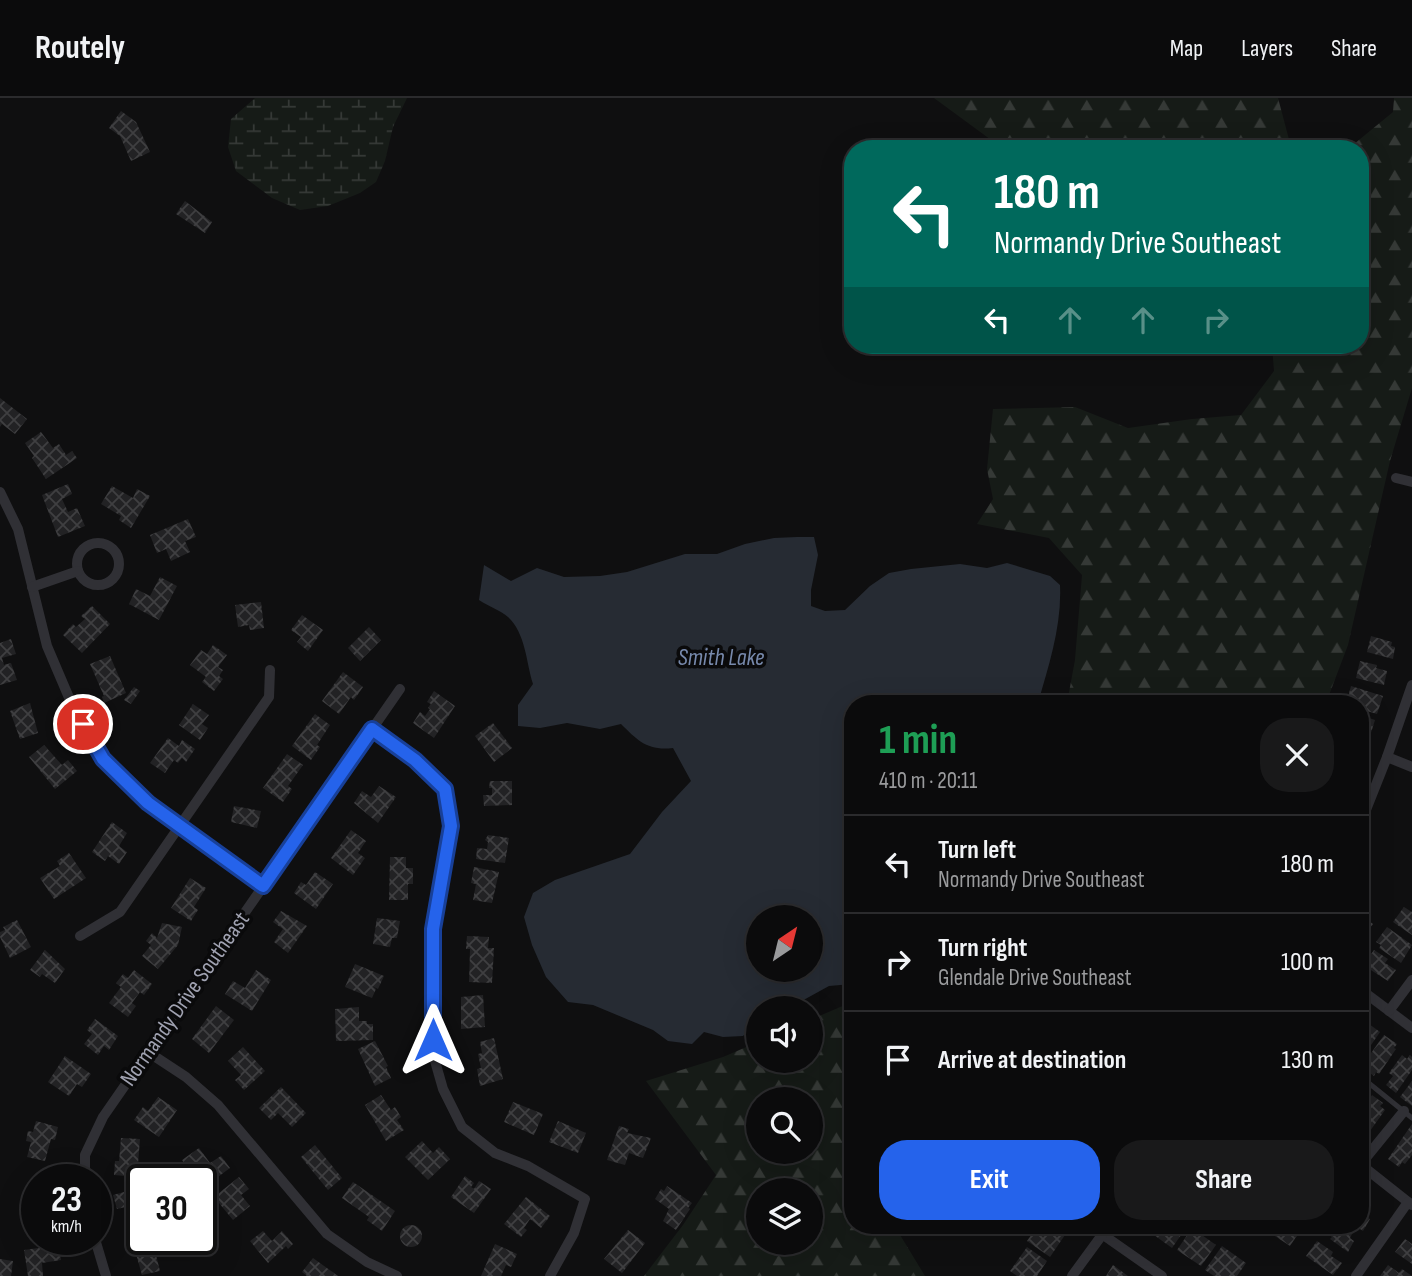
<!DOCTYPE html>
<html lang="en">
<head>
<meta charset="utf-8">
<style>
	:root { --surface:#0b0b0c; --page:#19191a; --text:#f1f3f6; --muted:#9a9b9d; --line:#2b2b2d; --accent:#2563eb }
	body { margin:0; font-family:"Sofia Sans Condensed",sans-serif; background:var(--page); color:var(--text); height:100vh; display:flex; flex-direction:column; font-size:26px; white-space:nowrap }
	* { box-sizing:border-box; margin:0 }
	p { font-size:23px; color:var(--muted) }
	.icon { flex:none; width:38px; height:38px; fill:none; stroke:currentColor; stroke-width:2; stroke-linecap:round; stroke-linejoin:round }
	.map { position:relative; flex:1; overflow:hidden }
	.drawer { position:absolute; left:844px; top:597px; width:525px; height:539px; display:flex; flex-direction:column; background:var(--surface); border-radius:28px; box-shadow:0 7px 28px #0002,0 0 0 2px var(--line) }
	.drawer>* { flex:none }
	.guide { position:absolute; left:844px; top:42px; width:525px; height:214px; border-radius:28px; box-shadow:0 7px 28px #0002,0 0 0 2px var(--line); background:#00695c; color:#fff; overflow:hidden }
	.needle { width:46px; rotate:35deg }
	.fabs { position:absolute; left:746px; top:807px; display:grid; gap:14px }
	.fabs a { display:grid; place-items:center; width:77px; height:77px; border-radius:50%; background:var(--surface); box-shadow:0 7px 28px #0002,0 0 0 2px var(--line); font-size:35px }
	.speed { position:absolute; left:21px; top:1066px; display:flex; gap:14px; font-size:35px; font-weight:700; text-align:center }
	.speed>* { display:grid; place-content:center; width:91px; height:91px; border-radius:50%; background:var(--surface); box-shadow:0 7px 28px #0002,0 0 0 2px var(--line); line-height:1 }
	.speed small { font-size:18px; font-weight:400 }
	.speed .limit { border:4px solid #111; border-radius:10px; background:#fff; color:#111 }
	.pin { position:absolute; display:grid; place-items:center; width:60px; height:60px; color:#fff; margin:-30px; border:4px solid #fff; border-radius:50%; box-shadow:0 2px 7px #0007 }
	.me { position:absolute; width:77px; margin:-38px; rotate:0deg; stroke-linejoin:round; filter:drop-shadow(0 0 5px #0008) }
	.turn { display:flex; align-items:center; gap:24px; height:147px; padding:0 35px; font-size:32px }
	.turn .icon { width:91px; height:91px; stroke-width:2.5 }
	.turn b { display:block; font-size:49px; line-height:60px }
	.lanes { display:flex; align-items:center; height:66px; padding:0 35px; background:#0003; justify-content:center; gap:35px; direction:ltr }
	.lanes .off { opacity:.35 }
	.round { display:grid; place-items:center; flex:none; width:74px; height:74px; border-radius:28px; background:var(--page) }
	.summary { display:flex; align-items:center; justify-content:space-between; height:119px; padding:0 35px }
	h1 { font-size:42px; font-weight:700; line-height:52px; color:#1e9e55 }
	.primary-button { display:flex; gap:14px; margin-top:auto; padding:14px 35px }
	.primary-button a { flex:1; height:80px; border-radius:28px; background:var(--accent); color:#fff; font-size:28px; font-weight:700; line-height:80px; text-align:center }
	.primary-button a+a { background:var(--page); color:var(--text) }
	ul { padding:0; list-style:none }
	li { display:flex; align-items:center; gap:21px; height:98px; padding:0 35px; border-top:2px solid var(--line) }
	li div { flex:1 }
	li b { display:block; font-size:26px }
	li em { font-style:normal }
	header { display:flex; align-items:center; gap:42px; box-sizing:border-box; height:98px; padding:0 35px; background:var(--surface); border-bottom:2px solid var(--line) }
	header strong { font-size:33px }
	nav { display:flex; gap:38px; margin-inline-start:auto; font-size:24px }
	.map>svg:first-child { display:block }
	.forest { fill:url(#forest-firs); fill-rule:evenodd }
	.wetland { fill:url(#wetland-marsh) }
	.water { fill:#262b33; fill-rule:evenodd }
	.building { fill:url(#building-cross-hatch) }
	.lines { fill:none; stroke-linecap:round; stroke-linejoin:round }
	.lane { stroke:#303035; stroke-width:5 }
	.street { stroke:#303035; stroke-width:10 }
	.route-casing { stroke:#184099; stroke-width:18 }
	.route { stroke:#2563eb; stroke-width:12 }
	.labels { text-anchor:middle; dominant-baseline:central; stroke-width:7; stroke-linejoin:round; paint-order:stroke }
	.street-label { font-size:23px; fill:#a0a2b1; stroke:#0a0a0b }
	.water-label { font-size:24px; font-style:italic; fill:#7789ac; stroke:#0a0a0b }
</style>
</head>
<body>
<header>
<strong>Routely</strong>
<nav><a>Map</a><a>Layers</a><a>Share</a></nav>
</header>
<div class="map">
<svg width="1412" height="1178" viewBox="0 0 1412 1178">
	<defs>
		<pattern id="forest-firs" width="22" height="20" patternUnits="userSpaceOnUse" patternTransform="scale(1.75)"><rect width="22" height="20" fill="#161b17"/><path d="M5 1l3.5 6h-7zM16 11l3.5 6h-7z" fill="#353936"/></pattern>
		<pattern id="wetland-marsh" width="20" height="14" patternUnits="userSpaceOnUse" patternTransform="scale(1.75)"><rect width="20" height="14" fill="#161b17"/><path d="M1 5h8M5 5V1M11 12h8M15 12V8" fill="none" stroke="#353936"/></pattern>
		<pattern id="building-cross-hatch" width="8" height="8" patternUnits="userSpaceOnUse" patternTransform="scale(1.75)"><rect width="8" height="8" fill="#222224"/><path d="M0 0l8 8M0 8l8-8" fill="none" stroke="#3f3f41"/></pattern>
	</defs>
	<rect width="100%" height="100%" fill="#0f0f10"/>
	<!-- forest -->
	<g class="forest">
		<polygon points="934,0 1278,0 1291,49 1296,51 998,51 998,47"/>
		<polygon points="1394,0 1412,0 1412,290 1390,363 1348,547 1326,605 1067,605 1075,562 1082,477 1049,440 977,426 993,401 987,371 993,311 1075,309 1128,330 1192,321 1241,317 1274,273 1272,247 1360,247 1360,51 1348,51 1393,14"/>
		<path d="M 852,904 L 852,1127 L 894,1127 L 925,1178 L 644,1178 L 683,1127 L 716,1077 L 646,983 L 723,959 L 758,944 L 758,962 L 810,962 L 810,922 ZM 758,1001 L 810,1001 L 810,1054 L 758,1054 ZM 758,1092 L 810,1092 L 810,1144 L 758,1144 Z"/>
	</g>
	<!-- wetland -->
	<polygon class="wetland" points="255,0 407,0 393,29 385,63 376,84 360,95 328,108 300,112 272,100 236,73 228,49 231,21"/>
	<!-- water -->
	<path class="water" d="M 797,439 L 814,439 L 818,457 L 811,492 L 811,508 L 825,513 L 845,512 L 870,488 L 889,475 L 911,471 L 960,466 L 987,470 L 1007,465 L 1050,478 L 1060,487 C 1062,527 1049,567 1038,605 L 852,606 L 852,886 L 829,888 L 789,910 L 758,910 L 758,922 L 743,938 L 723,939 L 704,934 L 692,946 L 668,943 L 653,932 L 593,907 L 568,904 L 546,879 L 532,847 L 524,819 L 533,795 L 555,782 L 630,756 L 662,714 L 691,683 L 673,650 C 648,653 638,643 621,626 L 600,631 L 567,625 L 540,630 L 518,628 L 518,607 L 533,586 C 526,564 526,536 508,519 C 500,512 488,508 479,502 L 484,467 L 511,483 L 537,470 L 564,479 L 600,478 L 627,474 L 685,456 L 717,456 L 745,446 L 774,440 ZM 758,819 L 810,819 L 810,872 L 758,872 Z"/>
	<!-- building -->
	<g class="building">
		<polygon points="121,13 136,24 150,54 131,63 120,38 109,30"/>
		<polygon points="185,103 212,124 205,135 176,116"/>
		<polygon points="0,300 27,321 15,336 2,326 0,329"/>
		<polygon points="41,334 53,350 59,346 66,357 72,353 77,360 46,381 32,360 34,358 25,345"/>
		<polygon points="68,386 72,396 62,401 68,414 77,410 85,428 58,439 42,397"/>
		<polygon points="112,388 133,400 137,391 150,398 131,430 119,422 121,418 101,406"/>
		<polygon points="188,421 196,439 185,443 190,454 171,463 166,451 157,455 150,437"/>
		<polygon points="160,479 177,488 159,522 129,506 136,491 150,498"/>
		<polygon points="261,504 264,530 250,532 249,527 238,529 235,507"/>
		<polygon points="92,508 110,526 82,555 63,537 73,526 76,529 85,521 81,518"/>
		<polygon points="302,517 323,532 308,553 297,544 301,539 291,532"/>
		<polygon points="369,529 381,542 360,563 348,550"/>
		<polygon points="1371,538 1392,544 1391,548 1395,549 1393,561 1367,554"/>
		<polygon points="11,541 16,556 2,560 4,567 11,565 17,582 0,587 0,545"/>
		<polygon points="213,547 227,557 218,569 223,572 219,578 223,581 214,593 202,584 206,579 190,567 201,552 207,556"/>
		<polygon points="110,558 126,595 104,605 102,599 104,598 90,566"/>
		<polygon points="1360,563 1377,567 1376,570 1387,573 1384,587 1356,580"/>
		<polygon points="343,574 363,589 354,602 351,599 339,616 322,603"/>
		<polygon points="1351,588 1383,598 1377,616 1360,611 1360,606 1346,606"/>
		<polygon points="134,589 140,593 131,606 124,602"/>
		<polygon points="434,593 455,608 434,640 413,625 420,614 425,618 430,611 428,610 431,606 427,604"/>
		<polygon points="30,605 38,635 20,641 10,613"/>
		<polygon points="193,606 209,617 202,626 208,630 200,642 179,627"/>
		<polygon points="315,616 330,627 317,647 320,649 311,662 292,648"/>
		<polygon points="1360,617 1375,622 1369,641 1360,638"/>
		<polygon points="493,625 512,650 494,664 475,638"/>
		<polygon points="168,640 179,648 182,642 195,651 186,664 182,660 178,665 174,662 165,675 150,665"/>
		<polygon points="44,647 62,667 68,662 77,673 55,691 29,659"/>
		<polygon points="287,656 303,667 288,688 292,691 283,704 263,690"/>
		<polygon points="490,683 512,683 512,707 484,708 483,697 492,697 492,690 489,690"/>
		<polygon points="379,688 396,699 378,725 354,705 362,693 371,699"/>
		<polygon points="234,708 261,713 257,730 231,724"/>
		<polygon points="112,724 127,735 119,748 127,754 119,766 108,758 105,763 92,754"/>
		<polygon points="351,732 366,743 358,755 365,760 353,777 331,760"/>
		<polygon points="488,737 509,740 505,765 476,761 477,750 487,751 488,744 485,742"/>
		<polygon points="69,755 86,780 54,801 40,780 60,768 57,763"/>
		<polygon points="390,759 406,759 406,770 413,770 413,786 408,786 408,802 389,802"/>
		<polygon points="474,769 499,774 492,805 473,802 476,786 471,785"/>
		<polygon points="315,774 333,786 316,811 294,795 301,784 306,787"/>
		<polygon points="190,780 206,790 194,809 198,812 191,823 171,810"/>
		<polygon points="1404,809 1412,814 1412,837 1393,824"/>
		<polygon points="281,813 307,828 288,855 274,844 283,831 273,824"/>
		<polygon points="1360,816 1373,826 1360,844"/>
		<polygon points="377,820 400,823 397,840 392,840 390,849 373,846"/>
		<polygon points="17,822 31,849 10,860 0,839 0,834 5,832 3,829"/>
		<polygon points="162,825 182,829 178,847 158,871 142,858 151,847 146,843 152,835 157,840"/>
		<polygon points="1387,829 1412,847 1401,865 1379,850 1381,847 1376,844"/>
		<polygon points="467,838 489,839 488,850 494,850 492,885 469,884 470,851 466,851"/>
		<polygon points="45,852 65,871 55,885 42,876 40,879 30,872"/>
		<polygon points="1374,852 1388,861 1385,865 1396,872 1388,883 1363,867"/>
		<polygon points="355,866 384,878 378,891 372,888 376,891 372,900 345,889"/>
		<polygon points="134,872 152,886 144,897 140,894 132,905 136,908 128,919 109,905 121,889 116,885 123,876 128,880"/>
		<polygon points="256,872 271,882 252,913 225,896 233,883 245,890"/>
		<polygon points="483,897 485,929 461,931 461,899"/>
		<polygon points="216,908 234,922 209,955 192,941"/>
		<polygon points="359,909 359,923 367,923 367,926 373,926 373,942 336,943 335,911"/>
		<polygon points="95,921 118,938 109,952 104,948 98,957 84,946 92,936 87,932"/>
		<polygon points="1369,926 1380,934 1360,963 1360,939"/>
		<polygon points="1384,937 1397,946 1394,950 1396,951 1379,976 1376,974 1374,978 1361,969"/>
		<polygon points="494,940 503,981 480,988 477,971 481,970 478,956 482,955 480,944"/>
		<polygon points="375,943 388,968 386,969 391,980 375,988 358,951"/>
		<polygon points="243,949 265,973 244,992 235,982 241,977 228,963"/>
		<polygon points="1402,957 1407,961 1410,957 1412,959 1412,972 1396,995 1386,987 1393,978 1389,975"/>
		<polygon points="65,958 91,976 82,989 77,986 69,998 48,984"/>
		<polygon points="1412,983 1412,1008 1400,999"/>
		<polygon points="281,989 306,1015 292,1029 278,1015 271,1022 259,1010"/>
		<polygon points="381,997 391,1012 395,1009 401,1019 397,1022 404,1032 386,1043 365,1007"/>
		<polygon points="1372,997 1383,1005 1380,1008 1385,1012 1365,1040 1360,1037 1360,1015"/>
		<polygon points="158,999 177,1012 159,1039 134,1022 143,1009 148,1013"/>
		<polygon points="513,1004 543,1016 534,1037 504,1024"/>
		<polygon points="36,1023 58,1029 55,1042 51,1041 45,1063 27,1059 31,1044 26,1043 28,1033 33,1034"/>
		<polygon points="558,1023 586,1035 578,1055 549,1044"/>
		<polygon points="1412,1026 1412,1057 1405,1066 1402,1064 1399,1069 1388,1061"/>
		<polygon points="619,1028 629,1031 627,1035 651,1040 643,1060 629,1055 625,1067 607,1062"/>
		<polygon points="121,1040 140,1041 137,1079 114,1077 115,1063 119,1063"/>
		<polygon points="422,1043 433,1055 439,1049 450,1061 428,1082 405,1059"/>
		<polygon points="315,1047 342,1080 328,1092 301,1059"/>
		<polygon points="199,1050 210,1065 221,1058 230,1070 203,1090 201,1082 196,1082 192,1075 187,1078 182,1071 186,1068 182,1062"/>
		<polygon points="465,1078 474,1085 471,1089 474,1091 479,1083 491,1091 474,1115 451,1099"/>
		<polygon points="239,1079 249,1091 241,1097 250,1108 233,1122 214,1099"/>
		<polygon points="31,1084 37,1084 37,1119 35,1119"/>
		<polygon points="353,1084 395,1113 382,1133 367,1122 369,1119 342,1100"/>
		<polygon points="667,1088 692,1105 688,1110 690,1111 676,1132 663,1123 669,1111 655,1101 661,1091 664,1093"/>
		<polygon points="142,1089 142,1126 135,1128 130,1108 117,1111 113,1097"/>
		<polygon points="526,1099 550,1118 541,1130 530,1121 524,1130 527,1132 521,1139 504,1126"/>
		<polygon points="1360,1109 1363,1112 1361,1115 1370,1121 1363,1133 1354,1127 1360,1127"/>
		<circle cx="411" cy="1138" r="11"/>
		<polygon points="1038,1127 1057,1127 1067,1134 1050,1159 1027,1143"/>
		<polygon points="1150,1127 1188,1127 1172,1150 1147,1132"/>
		<polygon points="1265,1127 1292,1127 1300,1133 1290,1148 1263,1130"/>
		<polygon points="1334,1127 1340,1127 1352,1136 1350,1140 1354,1143 1348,1154 1330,1141 1332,1139 1328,1136"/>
		<polygon points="1192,1130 1216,1147 1201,1168 1177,1152"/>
		<polygon points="628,1132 645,1145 622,1175 604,1161"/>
		<polygon points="263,1133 272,1143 282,1133 293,1146 288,1151 286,1148 268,1165 250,1143"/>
		<polygon points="142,1139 142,1141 152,1141 160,1173 142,1177 136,1156 132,1157 128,1143"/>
		<polygon points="1405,1141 1412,1146 1412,1166 1395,1154"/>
		<polygon points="1317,1143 1333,1154 1331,1158 1342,1165 1333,1177 1306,1158"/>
		<polygon points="495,1146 517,1156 511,1169 506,1167 501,1178 481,1178"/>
		<polygon points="59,1147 61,1162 42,1165 43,1178 28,1178 24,1152"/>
		<polygon points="1222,1148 1246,1165 1237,1178 1214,1178 1205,1172"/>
		<polygon points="1027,1149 1047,1163 1037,1178 1017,1178 1010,1173"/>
		<polygon points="313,1160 338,1178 307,1178 302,1174"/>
		<polygon points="0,1161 13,1163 11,1178 0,1178"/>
		<polygon points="1113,1167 1128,1178 1106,1178"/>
		<polygon points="1388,1167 1399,1175 1402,1171 1412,1178 1380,1178"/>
	</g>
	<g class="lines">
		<!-- lane -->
		<polyline class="lane" points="1360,978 1412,1020"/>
		<!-- street -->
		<g class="street">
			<polyline points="1396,380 1412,384"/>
			<polyline points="0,394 18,431 47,548 73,609 103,661 148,705 263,788"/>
			<circle cx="98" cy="466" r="21"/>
			<polyline points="32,489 78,473"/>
			<polyline points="372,631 415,662 445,691 451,728 433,831 433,956 443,991 462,1029 495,1055 528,1068 585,1101 574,1135 550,1178"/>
			<polyline points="1387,659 1412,669"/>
			<polyline points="1360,727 1387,659 1412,587"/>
			<polyline points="80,838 120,814 269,599 270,572"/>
			<polyline points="1360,891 1412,930"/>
			<polyline points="1389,913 1412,882"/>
			<polyline points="148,954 186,979 218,1007 327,1136 367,1164 397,1178"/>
			<polyline points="1360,1066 1412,1107"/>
			<polyline points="1360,1067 1404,1013"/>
			<polyline points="85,1082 85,1057 103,1019 400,591"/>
			<polyline points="1089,1127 1162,1178"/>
			<polyline points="95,1141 106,1178"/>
			<polyline points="1072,1178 1102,1137"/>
			<polyline points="1356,1178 1408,1104"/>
		</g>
	</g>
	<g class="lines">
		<defs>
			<polyline id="route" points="83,626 103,661 148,705 263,788 372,631 415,662 445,691 451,728 433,831 433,942"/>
		</defs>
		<!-- route casing -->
		<use href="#route" class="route-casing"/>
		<!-- route -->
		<use href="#route" class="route"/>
	</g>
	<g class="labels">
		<!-- street labels -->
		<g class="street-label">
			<text transform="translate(185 901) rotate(-55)">Normandy Drive Southeast</text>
		</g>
		<!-- water labels -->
		<g class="water-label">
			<text x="721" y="559">Smith Lake</text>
		</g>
	</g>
</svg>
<div class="fabs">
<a><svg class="needle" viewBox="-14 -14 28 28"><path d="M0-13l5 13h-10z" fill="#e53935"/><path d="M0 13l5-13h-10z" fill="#9a9b9d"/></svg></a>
<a><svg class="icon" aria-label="sound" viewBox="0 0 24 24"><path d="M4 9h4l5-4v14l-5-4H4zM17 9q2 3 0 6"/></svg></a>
<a><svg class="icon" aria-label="search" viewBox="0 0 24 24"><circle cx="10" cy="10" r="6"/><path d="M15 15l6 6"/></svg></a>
<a><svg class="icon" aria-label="layers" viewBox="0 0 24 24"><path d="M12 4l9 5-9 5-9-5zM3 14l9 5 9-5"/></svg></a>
</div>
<div class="speed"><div>23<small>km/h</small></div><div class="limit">30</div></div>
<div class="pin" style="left:83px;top:626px;background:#d93025"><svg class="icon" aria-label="arrive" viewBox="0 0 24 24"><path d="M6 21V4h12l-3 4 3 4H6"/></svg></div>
<svg class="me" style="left:433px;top:942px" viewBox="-20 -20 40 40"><path d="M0-17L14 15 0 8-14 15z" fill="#2563eb" stroke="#fff" stroke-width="4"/></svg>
<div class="guide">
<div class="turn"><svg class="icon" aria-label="left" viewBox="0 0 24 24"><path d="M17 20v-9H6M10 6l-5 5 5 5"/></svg><div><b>180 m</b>Normandy Drive Southeast</div></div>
<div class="lanes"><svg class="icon" aria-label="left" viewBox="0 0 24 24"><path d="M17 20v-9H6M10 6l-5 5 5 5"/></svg><svg class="icon off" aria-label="ahead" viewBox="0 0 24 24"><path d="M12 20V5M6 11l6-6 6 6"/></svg><svg class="icon off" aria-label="ahead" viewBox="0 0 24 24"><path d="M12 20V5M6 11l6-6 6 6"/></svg><svg class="icon off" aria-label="right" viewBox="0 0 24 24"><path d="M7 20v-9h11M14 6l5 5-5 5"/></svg></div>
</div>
<section class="drawer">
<div class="summary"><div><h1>1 min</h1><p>410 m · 20:11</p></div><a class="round"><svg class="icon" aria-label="close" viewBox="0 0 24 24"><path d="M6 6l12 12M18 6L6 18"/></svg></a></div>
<ul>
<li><svg class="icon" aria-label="left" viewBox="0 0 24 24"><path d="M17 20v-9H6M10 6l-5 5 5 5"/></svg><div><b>Turn left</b><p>Normandy Drive Southeast</p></div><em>180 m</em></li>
<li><svg class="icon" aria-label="right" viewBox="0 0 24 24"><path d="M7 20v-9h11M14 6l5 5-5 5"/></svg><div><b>Turn right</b><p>Glendale Drive Southeast</p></div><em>100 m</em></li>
<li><svg class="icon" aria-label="arrive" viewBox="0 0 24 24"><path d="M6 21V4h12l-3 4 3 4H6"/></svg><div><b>Arrive at destination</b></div><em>130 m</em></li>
</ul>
<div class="primary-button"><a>Exit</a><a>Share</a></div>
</section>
</div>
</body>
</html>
